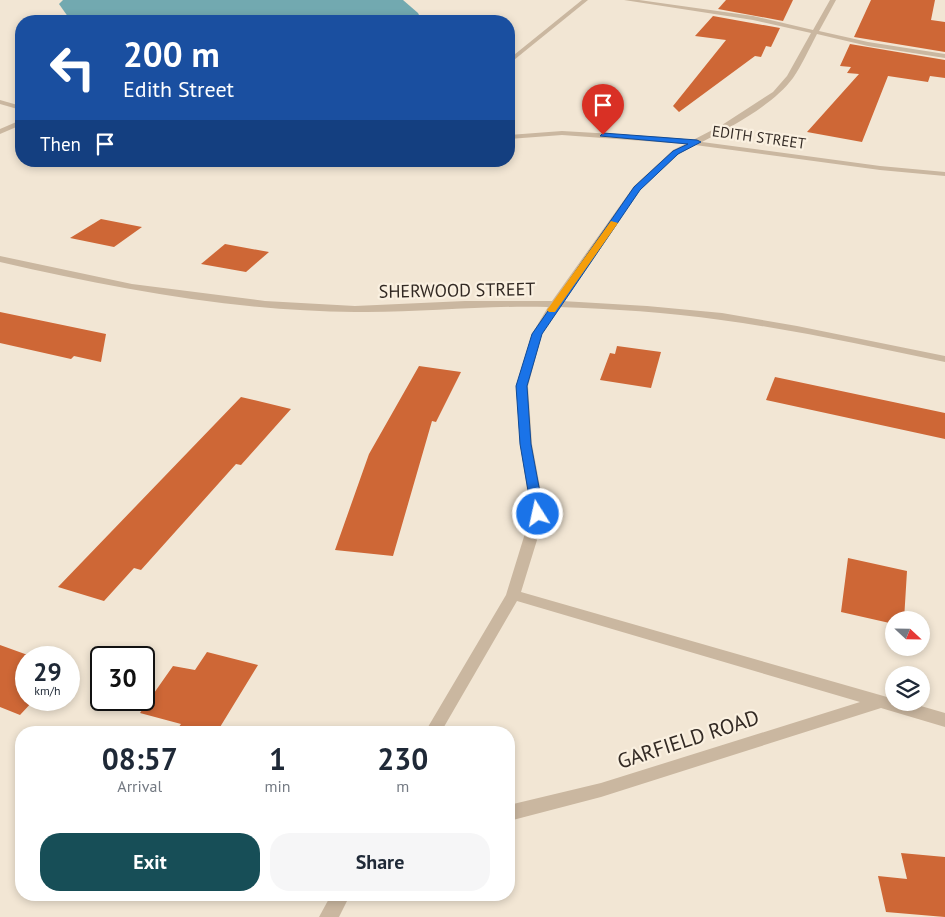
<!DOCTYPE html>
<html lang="en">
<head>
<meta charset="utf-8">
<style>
	:root { --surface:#fff; --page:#f6f6f7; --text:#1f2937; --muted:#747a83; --accent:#174e57 }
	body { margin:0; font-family:"PT Sans",sans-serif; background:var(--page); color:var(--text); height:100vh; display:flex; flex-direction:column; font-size:19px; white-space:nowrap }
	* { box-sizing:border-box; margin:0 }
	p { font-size:16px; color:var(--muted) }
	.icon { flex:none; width:28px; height:28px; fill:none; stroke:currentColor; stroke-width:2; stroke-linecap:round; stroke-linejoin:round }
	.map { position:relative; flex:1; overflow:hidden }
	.details { position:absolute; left:15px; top:726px; width:500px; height:175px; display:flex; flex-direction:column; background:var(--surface); border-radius:20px; box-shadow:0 2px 8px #0003 }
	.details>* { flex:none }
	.guide { position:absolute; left:15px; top:15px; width:500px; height:152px; border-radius:20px; box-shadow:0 2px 8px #0003; background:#1a4fa0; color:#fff; overflow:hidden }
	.needle { width:32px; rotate:112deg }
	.controls { position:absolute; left:885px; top:611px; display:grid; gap:10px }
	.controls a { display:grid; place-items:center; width:45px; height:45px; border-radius:50%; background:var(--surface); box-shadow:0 2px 8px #0003; font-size:25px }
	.speed { position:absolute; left:15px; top:646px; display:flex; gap:10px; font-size:25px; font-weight:700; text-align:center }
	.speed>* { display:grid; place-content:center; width:65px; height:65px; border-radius:50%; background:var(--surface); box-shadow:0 2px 8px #0003; line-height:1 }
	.speed small { font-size:12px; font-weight:400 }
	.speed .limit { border:2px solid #111; border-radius:8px; background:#fff; color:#111 }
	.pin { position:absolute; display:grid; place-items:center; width:42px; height:42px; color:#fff; margin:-51px -21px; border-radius:50% 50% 50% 0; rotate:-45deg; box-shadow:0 0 5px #0007 }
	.pin .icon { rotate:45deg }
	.me { position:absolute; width:55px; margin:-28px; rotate:350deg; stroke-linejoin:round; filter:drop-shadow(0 0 4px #0008) }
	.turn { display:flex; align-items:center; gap:18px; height:105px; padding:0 25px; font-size:22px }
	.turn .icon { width:65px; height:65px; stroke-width:2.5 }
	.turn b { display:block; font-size:35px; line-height:42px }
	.then { display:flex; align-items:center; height:48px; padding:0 25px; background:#0003; gap:10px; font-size:19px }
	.eta { display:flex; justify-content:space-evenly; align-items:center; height:85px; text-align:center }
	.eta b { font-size:30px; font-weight:600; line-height:35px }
	.action { display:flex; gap:10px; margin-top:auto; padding:10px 25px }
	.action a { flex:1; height:58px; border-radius:20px; background:var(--accent); color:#fff; font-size:20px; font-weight:600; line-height:58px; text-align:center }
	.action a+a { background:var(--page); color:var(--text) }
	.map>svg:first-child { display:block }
	.water { fill:#72a9b0 }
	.building { fill:#ce6736 }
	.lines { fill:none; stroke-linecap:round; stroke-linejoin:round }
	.minor { fill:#cab7a0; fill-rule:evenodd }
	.route { fill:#1a73e8; stroke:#114b97 }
	.slow { fill:#f59e0b }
	.labels { text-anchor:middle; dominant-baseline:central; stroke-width:4.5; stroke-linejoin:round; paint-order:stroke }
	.far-street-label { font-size:15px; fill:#332a24; stroke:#faf0e0 }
	.street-label { font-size:18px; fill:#332a24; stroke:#faf0e0 }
	.near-street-label { font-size:21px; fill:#332a24; stroke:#faf0e0 }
</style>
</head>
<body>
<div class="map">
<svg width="945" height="917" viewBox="0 0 945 917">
	<rect width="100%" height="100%" fill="#f2e6d4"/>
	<!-- water -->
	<polygon class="water" points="63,0 403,0 418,13 422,21 71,21 59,4"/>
	<!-- building -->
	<g class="building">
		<polygon points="726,0 793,0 783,21 718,9"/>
		<polygon points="871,0 935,0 931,20 945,22 945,52 854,37"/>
		<polygon points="713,16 780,28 771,47 766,46 761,57 755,56 679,112 673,106 726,40 695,36"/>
		<polygon points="850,44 945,60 945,78 930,76 928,82 888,76 862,142 807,132 859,74 847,73 851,67 840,66"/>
		<polygon points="101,219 142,227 114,247 70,238"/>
		<polygon points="225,244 269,252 246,272 201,264"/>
		<polygon points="0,312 106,334 101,362 74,356 71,359 0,343"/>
		<polygon points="617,346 661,352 651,388 600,380 610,353 615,354"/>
		<polygon points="419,366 461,372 436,422 432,421 393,556 335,550 369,454"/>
		<polygon points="775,377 945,413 945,439 766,400"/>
		<polygon points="241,397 291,409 241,465 236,464 141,570 134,568 104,601 58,587"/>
		<polygon points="848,558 907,571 904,620 894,620 894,624 841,612"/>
		<polygon points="0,645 36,658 26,658 26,700 34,700 20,715 0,707"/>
		<polygon points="207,652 258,665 217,732 175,732 181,724 140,713 173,666 195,670"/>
		<polygon points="901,853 945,857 945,917 886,912 878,876 907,879"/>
	</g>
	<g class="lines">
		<!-- minor -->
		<g class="minor">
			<polygon points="582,0 588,0 509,64 509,59"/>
			<path d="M 624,0 L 639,0 L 753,16 L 813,30 L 830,0 L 836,0 L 819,31 L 868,42 L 945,54 L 945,58 L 868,46 L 817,34 C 809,49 802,65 793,78 C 773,105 731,127 702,142 L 880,166 L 945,172 L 945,176 L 880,170 L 695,145 L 679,154 L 640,190 L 562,301 L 647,306 L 722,313 L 797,326 L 945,356 L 945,362 C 871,347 796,330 721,320 C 667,312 613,309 558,307 L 542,334 L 528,386 L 532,444 L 545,514 L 521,592 L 894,699 L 894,702 L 907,702 L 945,713 L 945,727 L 881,708 L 601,797 L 509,821 L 509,805 L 601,783 L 860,702 L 517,601 L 441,732 L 425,732 L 506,595 L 531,514 L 520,444 L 516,386 L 532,334 L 548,307 C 484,305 420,313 355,312 C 235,311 117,289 0,262 L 0,256 L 132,284 L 265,301 L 355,306 L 465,301 L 552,301 L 634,186 L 673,150 L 685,144 L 562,135 L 509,139 L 509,135 L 562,131 L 665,137 L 693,140 L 722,125 L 773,92 L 787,76 L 811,33 L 753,20 Z"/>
			<polygon points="0,100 21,106 21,110 0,104"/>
			<polygon points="21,120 21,125 0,134 0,129"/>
			<polygon points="331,895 350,895 339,917 319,917"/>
		</g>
	</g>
	<!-- route -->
	<polygon class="route" points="603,133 697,140 701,142 678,154 640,190 542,334 527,386 531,444 544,514 538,518 532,514 520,444 516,386 532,334 634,187 673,151 688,144 600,136"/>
	<!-- slow -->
	<polygon class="slow" points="611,221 618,223 555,312 549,312 547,310"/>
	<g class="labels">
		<!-- far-street labels -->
		<g class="far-street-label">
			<text transform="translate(759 137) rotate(8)">EDITH STREET</text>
		</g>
		<!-- street labels -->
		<g class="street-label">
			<text transform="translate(457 290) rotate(-1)">SHERWOOD STREET</text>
		</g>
		<!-- near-street labels -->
		<g class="near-street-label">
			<text transform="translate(688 739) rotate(-18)">GARFIELD ROAD</text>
		</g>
	</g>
</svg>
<div class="controls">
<a><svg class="needle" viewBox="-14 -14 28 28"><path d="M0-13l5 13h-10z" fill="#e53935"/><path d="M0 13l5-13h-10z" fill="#747a83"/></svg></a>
<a><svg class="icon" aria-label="layers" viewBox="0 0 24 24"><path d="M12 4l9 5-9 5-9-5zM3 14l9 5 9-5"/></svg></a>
</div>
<div class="speed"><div>29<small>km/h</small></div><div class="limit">30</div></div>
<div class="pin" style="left:603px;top:135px;background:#d93025"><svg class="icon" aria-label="arrive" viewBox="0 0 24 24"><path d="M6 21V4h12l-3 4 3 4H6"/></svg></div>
<svg class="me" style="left:538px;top:514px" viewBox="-20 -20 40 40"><circle r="17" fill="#1a73e8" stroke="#fff" stroke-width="3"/><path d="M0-11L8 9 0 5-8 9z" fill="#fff"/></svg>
<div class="guide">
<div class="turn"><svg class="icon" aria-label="left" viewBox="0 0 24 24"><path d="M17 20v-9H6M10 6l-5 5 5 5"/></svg><div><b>200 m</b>Edith Street</div></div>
<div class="then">Then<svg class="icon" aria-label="arrive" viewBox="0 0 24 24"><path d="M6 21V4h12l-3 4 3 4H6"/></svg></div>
</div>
<section class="details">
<div class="eta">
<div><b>08:57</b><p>Arrival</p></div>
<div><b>1</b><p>min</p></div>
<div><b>230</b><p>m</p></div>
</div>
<div class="action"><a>Exit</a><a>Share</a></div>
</section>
</div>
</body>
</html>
